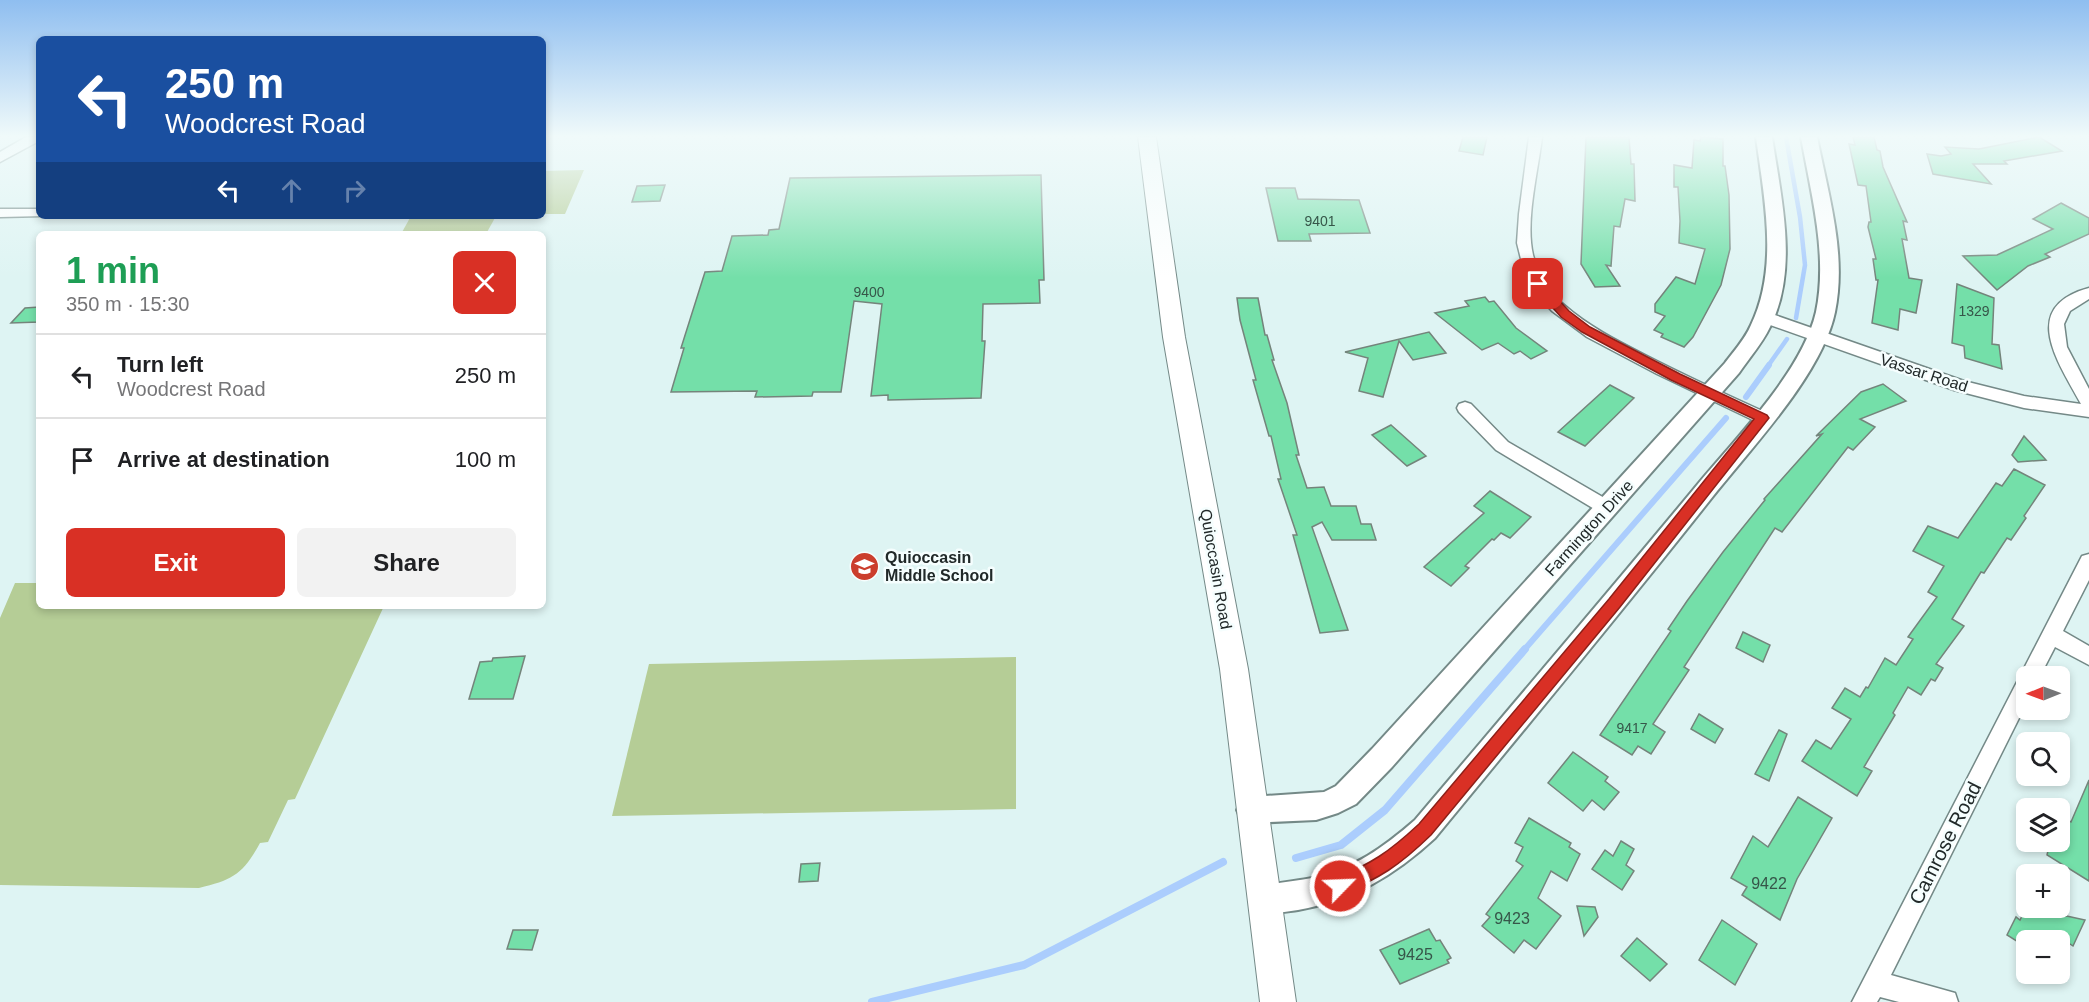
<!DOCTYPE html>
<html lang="en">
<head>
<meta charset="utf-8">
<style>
	:root { --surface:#fff; --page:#f2f2f2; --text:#202124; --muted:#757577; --line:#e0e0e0; --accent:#d93025 }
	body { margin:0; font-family:Arial,sans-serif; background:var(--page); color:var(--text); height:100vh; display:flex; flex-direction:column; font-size:22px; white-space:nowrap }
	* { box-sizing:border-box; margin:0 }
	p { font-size:20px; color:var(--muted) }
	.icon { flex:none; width:33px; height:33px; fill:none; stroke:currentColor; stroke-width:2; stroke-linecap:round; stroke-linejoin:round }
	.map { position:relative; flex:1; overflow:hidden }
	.side { position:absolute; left:36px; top:231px; width:510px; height:378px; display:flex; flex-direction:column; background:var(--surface); border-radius:9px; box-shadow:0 3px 9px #0003 }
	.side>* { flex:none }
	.guide { position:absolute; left:36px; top:36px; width:510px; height:183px; border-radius:9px; box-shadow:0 3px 9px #0003; background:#1a4fa0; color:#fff; overflow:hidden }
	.needle { width:39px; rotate:269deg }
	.buttons { position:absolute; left:2016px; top:666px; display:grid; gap:12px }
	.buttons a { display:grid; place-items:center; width:54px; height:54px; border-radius:9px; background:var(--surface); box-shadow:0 3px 9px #0003; font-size:30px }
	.pin { position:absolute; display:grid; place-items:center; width:51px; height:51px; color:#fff; margin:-26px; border-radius:12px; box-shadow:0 3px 9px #0006 }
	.me { position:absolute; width:66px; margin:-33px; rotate:66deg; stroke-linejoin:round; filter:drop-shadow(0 0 4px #0008) }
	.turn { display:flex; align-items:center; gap:21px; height:126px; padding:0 30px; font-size:27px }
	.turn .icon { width:78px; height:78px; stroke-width:2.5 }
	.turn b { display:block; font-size:42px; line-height:51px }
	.lanes { display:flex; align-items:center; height:57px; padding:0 30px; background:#0003; justify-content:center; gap:30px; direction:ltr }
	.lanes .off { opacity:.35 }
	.round { display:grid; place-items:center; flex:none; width:63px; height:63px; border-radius:9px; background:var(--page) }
	.overview { display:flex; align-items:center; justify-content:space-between; height:102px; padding:0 30px }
	h1 { font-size:36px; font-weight:600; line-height:45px; color:#1e9e55 }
	.button { display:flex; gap:12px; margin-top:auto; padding:12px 30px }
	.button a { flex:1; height:69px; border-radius:9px; background:var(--accent); color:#fff; font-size:24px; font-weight:600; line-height:69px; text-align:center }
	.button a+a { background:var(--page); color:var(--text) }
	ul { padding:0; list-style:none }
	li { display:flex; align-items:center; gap:18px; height:84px; padding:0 30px; border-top:2px solid var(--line) }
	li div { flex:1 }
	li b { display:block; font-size:22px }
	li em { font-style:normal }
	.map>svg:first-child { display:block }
	.green { fill:#b5cd96 }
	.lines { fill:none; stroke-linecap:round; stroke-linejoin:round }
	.stream-far2 { stroke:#abcdfd; stroke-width:4.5 }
	.stream-far1 { stroke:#abcdfd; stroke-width:6 }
	.stream { stroke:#abcdfd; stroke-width:8 }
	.building { fill:#74dfa9; stroke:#74847b; stroke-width:1.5 }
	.minor-casing { stroke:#748987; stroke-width:3 }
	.tertiary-casing { stroke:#748987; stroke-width:4 }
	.secondary-casing { stroke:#748987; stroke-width:2 }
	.minor { fill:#fff; fill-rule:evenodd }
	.tertiary { fill:#fff; fill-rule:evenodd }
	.secondary { fill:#fff; fill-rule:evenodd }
	.route { fill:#d93025; stroke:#8d1f18; stroke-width:1.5 }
	.labels { text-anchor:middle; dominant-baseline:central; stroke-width:5; stroke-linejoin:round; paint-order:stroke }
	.number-label { font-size:14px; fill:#365649 }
	.street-label { font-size:16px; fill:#212929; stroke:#f5fefe }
	.poi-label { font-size:16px; font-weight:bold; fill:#212929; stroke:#f5fefe; text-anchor:start }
	.near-number-label { font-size:16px; fill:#365649 }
	.near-street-label { font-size:20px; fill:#212929; stroke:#f5fefe }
</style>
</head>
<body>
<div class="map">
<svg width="2089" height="1002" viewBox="0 0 2089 1002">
	<rect width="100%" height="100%" fill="#def4f3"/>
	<!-- green -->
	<g class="green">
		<polygon points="584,170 565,214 543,214 543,171"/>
		<polygon points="411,216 496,216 486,234 401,234"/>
		<path d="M 15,583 L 39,583 L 39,606 L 384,606 L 295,799 L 288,800 L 268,842 L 260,843 C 243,874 233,880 199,888 L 0,885 L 0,618 Z"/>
		<polygon points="1016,657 1016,809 612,816 649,664"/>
	</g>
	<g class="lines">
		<!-- stream-far2 -->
		<g class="stream-far2">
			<polyline points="1786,137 1800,217 1805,265 1796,318"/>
			<polyline points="1768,366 1787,339"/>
		</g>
		<!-- stream-far1 -->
		<g class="stream-far1">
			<polyline points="1746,397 1769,365"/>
			<polyline points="1524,650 1726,418"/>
		</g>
		<!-- stream -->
		<g class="stream">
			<polyline points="1296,858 1341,845 1385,810 1525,649"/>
			<polyline points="872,1002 1024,965 1223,862"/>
		</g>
	</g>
	<!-- building -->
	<g class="building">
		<polygon points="1463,137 1487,137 1483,155 1459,151"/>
		<polygon points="1586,137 1629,137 1631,164 1634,164 1635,201 1625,199 1620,227 1614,226 1611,266 1606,265 1620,286 1595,287 1581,264"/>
		<polygon points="1701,137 1723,139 1723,166 1725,166 1729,195 1730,249 1721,285 1693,337 1684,347 1661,337 1663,334 1654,330 1665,316 1655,312 1655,304 1676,277 1695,284 1705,249 1679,243 1680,221 1678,187 1674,187 1674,165 1692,168 1694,140 1700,141"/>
		<polygon points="1853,137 1874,137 1877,150 1880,151 1883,167 1907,222 1903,221 1907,240 1902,239 1909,278 1922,280 1916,313 1900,309 1898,330 1872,323 1878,280 1876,280 1873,259 1876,259 1868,227 1869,222 1871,222 1866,186 1858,185 1849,144 1855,145"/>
		<polygon points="2039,137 2062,151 2004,161 2007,164 1973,164 1991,184 1933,174 1927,154 1941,156 1951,154 1945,147 1979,149"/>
		<polygon points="1041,175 1044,280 1039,280 1040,303 983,304 982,341 985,341 981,398 888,400 888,395 871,396 882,304 854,301 841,392 813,392 812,396 755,397 757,391 671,392 684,348 681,348 705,272 722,271 732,236 768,235 769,230 779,229 790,178"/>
		<polygon points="665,185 660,201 632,202 637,186"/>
		<polygon points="1266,188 1295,188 1298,199 1359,200 1370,233 1309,234 1311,241 1278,241"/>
		<polygon points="2061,203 2089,218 2089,234 2045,254 2050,257 2028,266 1997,290 1963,256 1997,255 2053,229 2033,219"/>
		<polygon points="1957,284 1994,298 1992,344 1999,345 2002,369 1965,358 1964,346 1952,343"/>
		<polygon points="1485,297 1489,302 1494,301 1516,328 1547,351 1531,359 1520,351 1514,354 1498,343 1482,350 1435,313 1469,306 1465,301"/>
		<polygon points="1237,298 1258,298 1265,335 1267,335 1274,360 1272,360 1287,403 1299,455 1296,455 1307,488 1324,487 1331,506 1356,506 1361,524 1371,524 1376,540 1332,540 1322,522 1312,527 1348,630 1320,633 1293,535 1297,535 1278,479 1281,479 1271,436 1269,436 1253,380 1256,380 1240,320"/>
		<polygon points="39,307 39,322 11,323 25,308"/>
		<polygon points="1429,332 1446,353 1413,360 1399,341 1383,397 1359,391 1368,358 1345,352"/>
		<polygon points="1883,384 1906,401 1860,419 1875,427 1853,450 1848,447 1782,532 1775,528 1684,667 1689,670 1653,724 1665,732 1651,754 1638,746 1632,755 1600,735 1671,631 1668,629 1687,601 1723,552 1765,500 1764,499 1822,434 1816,436 1861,392"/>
		<polygon points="1610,385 1634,398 1585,446 1558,432"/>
		<polygon points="1391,425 1426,456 1407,466 1372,435"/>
		<polygon points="2024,436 2046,460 2018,462 2012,455"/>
		<polygon points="2014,469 2045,485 2024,516 2026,518 2011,540 2007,538 1984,573 1981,572 1952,619 1964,626 1936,664 1943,668 1935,681 1931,679 1921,695 1908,687 1893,713 1895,715 1864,767 1872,771 1857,796 1802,761 1816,740 1831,749 1851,719 1832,708 1845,688 1860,697 1866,687 1868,688 1885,658 1896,665 1913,639 1908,637 1937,597 1928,592 1944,566 1913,551 1928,526 1958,538 1996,483 2002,486"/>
		<polygon points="1490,491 1531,517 1510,538 1501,533 1494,540 1492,539 1465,566 1469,568 1451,586 1424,567 1484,513 1474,506"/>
		<polygon points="1743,632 1770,645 1763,662 1736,648"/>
		<polygon points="525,656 513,699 469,699 480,662 492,661 493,658"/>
		<polygon points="1699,714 1723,729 1715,743 1691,729"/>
		<polygon points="1779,730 1787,734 1769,781 1755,774"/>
		<polygon points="1573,752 1608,777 1605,781 1619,792 1604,810 1592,800 1583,811 1548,783"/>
		<polygon points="2089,780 2089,881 2047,855 2050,842 2060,842 2060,829 2064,818 2071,822"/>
		<polygon points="1798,797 1832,818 1797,879 1780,920 1742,895 1747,887 1731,878 1753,836 1768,847"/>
		<polygon points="1529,818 1571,843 1569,847 1580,854 1567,881 1551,871 1538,898 1561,916 1536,949 1524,940 1514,953 1482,926 1490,917 1486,914 1523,866 1516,861 1523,847 1515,843"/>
		<polygon points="1621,841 1634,849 1626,865 1634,871 1622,890 1592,869 1605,850 1613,856"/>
		<polygon points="820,863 818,881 799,882 801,864"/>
		<polygon points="1577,906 1595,907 1598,917 1584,936"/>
		<polygon points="2026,908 2045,908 2053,913 2085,920 2073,946 2061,938 2060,940 2026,940 2026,947 2007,935 2016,917 2020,920"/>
		<polygon points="1722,920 1757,944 1735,985 1699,960"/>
		<polygon points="1429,929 1436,941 1440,940 1451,958 1447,960 1449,963 1400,984 1380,950"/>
		<polygon points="513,930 538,930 532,950 507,949"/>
		<polygon points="1637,938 1667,964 1650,981 1621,956"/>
	</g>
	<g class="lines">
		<defs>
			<g id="minor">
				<polygon points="26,137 39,137 39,141 0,162 0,152"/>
				<path d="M 1529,137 L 1542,137 C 1538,172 1525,221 1533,255 C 1538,275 1549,292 1564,305 C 1588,326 1617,341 1645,355 C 1686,376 1727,395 1769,414 L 1771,418 L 1769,422 L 1757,422 L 1657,374 L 1587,337 L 1552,311 L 1538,296 L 1525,275 L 1517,243 L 1519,214 Z"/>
				<polygon points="0,209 39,209 39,216 44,216 0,217"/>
				<path d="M 2089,288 L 2089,299 L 2070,311 L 2064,324 L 2067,347 L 2089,389 L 2089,417 L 2024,408 L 1954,390 L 1759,321 L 1756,317 L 1759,313 L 1769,313 L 1964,381 L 2024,396 L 2081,404 C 2059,363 2018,307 2089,288 Z"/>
				<polygon points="1465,402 1471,404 1508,442 1613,503 1616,508 1613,513 1607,515 1601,513 1496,450 1459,412 1457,408 1459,404"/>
				<polygon points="2089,554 2089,580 2063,631 2089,646 2089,665 2055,647 2040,676 2026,676 2026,704 1891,975 1955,993 1958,1002 1899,1002 1880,997 1877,1002 1852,1002 2082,556"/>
			</g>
			<g id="tertiary">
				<path d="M 1756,137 L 1772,137 C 1781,198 1799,269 1770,327 C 1762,344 1749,358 1739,373 L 1392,767 L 1356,804 L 1338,813 L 1316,820 L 1251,823 L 1241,819 L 1237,810 L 1241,801 L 1251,797 L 1324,792 L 1336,786 L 1372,749 L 1725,363 C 1734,351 1745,339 1751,325 C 1779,267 1764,198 1756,137 Z"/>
				<path d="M 1801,137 L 1817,137 C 1828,194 1847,254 1835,312 C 1822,375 1750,449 1710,500 C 1620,614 1527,726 1435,838 C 1395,875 1353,900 1298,910 C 1283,912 1268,916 1254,910 L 1249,900 L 1254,890 C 1272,882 1293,882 1312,878 C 1354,869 1384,847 1415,820 C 1508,710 1601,601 1693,490 C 1732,442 1802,373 1816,312 C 1828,255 1811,194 1801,137 Z"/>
			</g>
			<polygon id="secondary" points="1138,137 1156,137 1185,337 1248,669 1296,1002 1260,1002 1220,669 1163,337"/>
		</defs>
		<!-- minor casing -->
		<use href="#minor" class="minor-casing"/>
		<!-- tertiary casing -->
		<use href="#tertiary" class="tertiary-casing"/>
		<!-- secondary casing -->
		<use href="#secondary" class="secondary-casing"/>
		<!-- minor -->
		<use href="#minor" class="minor"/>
		<!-- tertiary -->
		<use href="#tertiary" class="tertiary"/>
		<!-- secondary -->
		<use href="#secondary" class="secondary"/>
	</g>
	<!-- sky -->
	<linearGradient id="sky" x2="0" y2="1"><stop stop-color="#8fbef0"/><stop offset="0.49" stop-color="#f0fafa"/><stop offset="1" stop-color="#f0fafa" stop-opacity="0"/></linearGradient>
	<rect width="2089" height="278" fill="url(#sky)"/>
	<!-- route -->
	<path class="route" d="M 1538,281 L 1542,282 L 1569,311 L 1590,327 L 1680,374 L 1767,415 L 1769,418 L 1620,607 L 1431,835 C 1399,866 1380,878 1340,895 L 1333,892 L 1331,886 L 1333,880 C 1372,863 1388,853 1419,824 L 1609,599 L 1754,419 L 1671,380 L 1582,332 L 1561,317 L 1534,287 L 1534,282 Z"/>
	<!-- icons -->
	<defs>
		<symbol id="school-disc" viewBox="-11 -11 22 22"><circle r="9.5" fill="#cb3e2d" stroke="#f5fefe"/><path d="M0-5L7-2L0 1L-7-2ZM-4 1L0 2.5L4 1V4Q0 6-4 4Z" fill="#fff"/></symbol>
	</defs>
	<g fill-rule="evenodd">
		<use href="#school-disc" x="848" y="550" width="33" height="33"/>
	</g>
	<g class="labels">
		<!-- number labels -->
		<g class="number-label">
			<text x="1320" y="221">9401</text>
			<text x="869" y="292">9400</text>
			<text x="1974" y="311">1329</text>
			<text x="1632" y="728">9417</text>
		</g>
		<!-- street labels -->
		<g class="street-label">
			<text transform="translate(1924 373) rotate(18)">Vassar Road</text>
			<text transform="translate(1589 528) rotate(-48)">Farmington Drive</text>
			<text transform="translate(1216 569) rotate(80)">Quioccasin Road</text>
		</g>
		<!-- poi labels -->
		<g class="poi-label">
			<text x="885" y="557">Quioccasin<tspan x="885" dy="18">Middle School</tspan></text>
		</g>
		<!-- near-number labels -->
		<g class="near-number-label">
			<text x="1769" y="883">9422</text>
			<text x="1512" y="918">9423</text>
			<text x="1415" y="954">9425</text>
		</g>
		<!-- near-street labels -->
		<g class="near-street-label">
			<text transform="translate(1945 843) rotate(-63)">Camrose Road</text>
		</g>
	</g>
</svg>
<div class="buttons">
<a><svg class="needle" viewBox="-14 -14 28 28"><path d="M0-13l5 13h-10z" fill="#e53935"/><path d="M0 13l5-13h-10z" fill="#757577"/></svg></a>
<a><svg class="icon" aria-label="search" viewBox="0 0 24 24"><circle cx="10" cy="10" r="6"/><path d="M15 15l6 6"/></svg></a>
<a><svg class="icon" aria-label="layers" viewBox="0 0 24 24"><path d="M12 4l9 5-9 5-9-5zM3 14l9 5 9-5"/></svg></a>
<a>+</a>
<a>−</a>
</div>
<div class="pin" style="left:1538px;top:284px;background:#d93025"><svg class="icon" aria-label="arrive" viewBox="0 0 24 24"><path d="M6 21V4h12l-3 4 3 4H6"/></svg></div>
<svg class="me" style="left:1340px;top:886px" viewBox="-20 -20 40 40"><circle r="17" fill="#d93025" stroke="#fff" stroke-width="3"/><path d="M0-11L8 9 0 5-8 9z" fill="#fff"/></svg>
<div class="guide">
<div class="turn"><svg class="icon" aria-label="left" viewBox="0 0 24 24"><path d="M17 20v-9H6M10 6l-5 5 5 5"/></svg><div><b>250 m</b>Woodcrest Road</div></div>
<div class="lanes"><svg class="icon" aria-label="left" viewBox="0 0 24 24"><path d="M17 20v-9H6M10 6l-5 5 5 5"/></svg><svg class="icon off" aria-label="ahead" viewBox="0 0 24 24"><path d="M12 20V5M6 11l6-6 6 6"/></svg><svg class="icon off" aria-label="right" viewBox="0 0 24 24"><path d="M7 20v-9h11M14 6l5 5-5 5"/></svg></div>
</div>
<section class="side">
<div class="overview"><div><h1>1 min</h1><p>350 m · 15:30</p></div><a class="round" style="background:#d93025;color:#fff"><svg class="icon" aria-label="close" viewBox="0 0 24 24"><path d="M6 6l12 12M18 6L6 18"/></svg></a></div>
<ul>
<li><svg class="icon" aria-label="left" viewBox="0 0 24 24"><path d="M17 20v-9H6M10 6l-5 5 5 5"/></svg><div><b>Turn left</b><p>Woodcrest Road</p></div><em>250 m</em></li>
<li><svg class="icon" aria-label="arrive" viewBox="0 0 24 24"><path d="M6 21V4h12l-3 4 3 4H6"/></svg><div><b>Arrive at destination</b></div><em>100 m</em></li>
</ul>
<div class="button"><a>Exit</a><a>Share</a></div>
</section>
</div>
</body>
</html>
